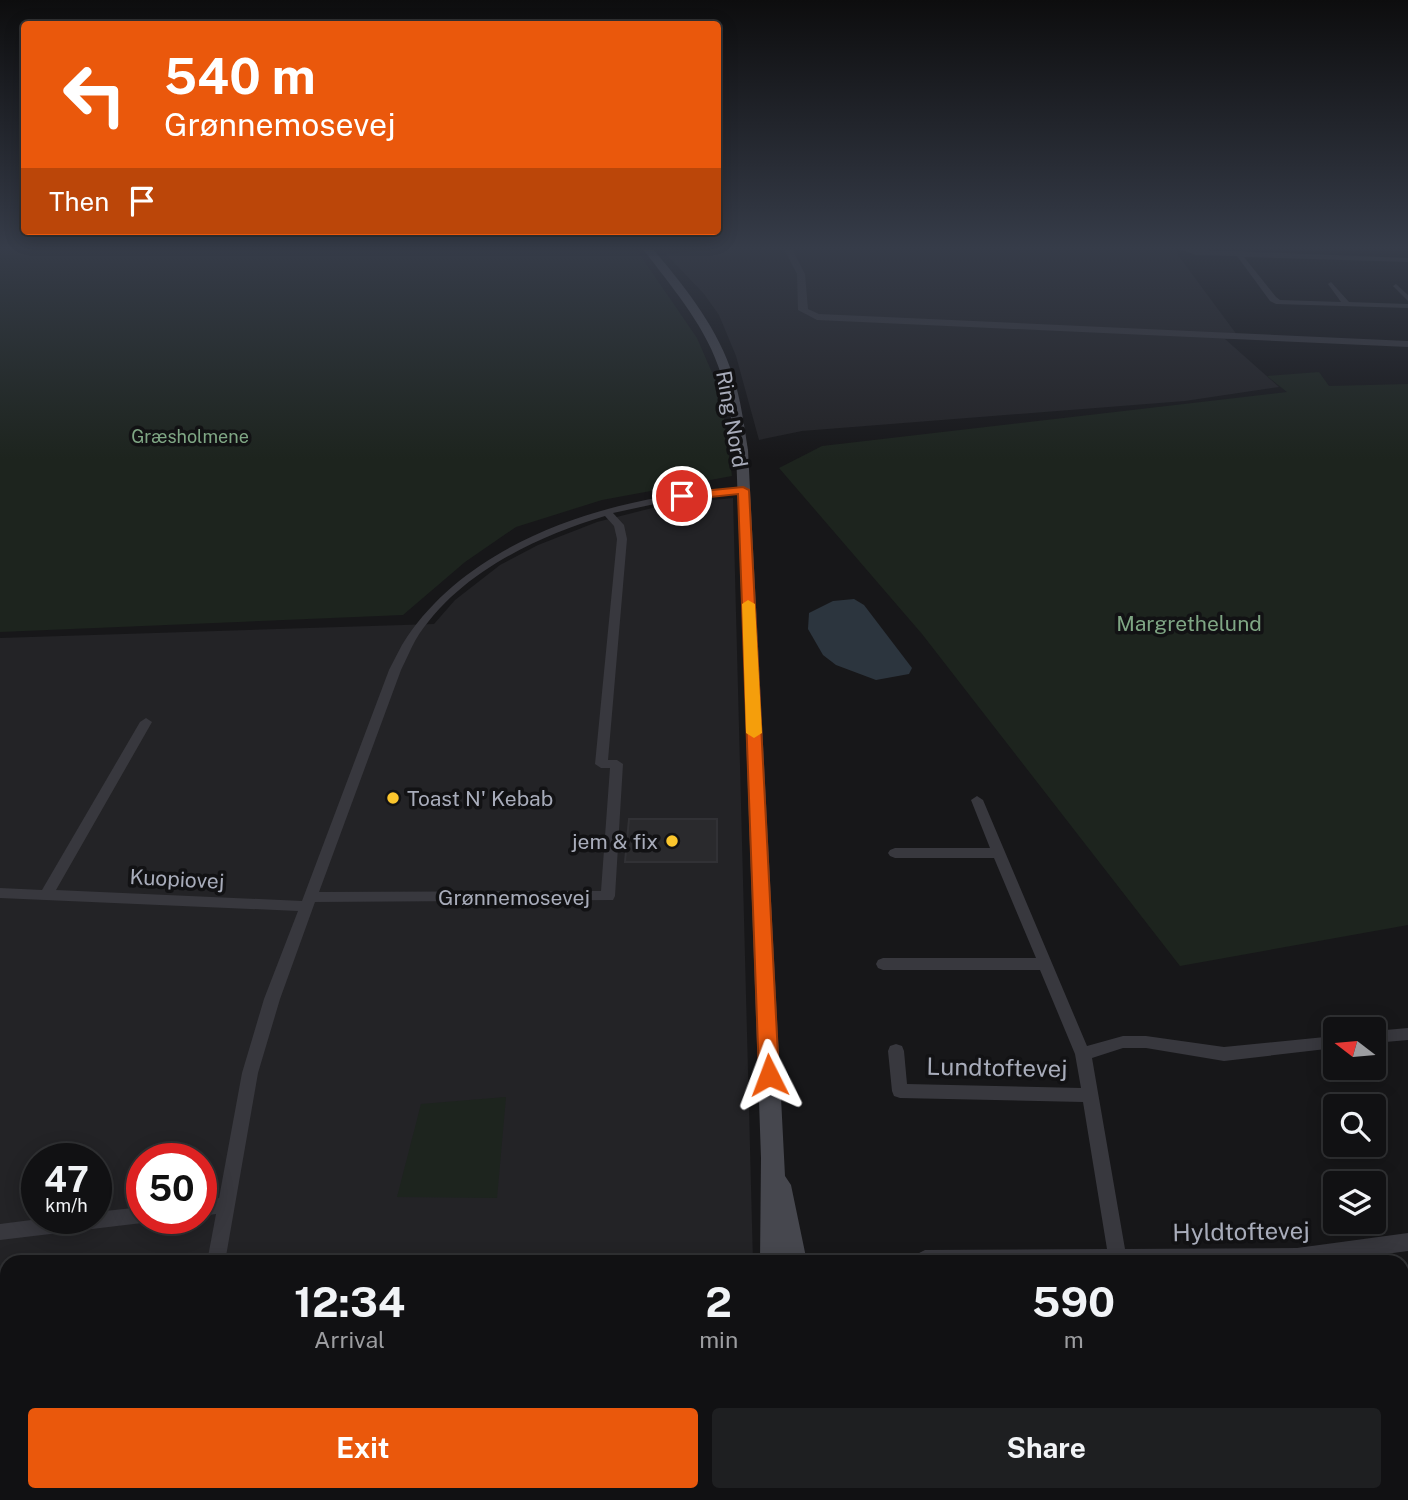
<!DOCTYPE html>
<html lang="en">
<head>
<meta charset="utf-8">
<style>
	:root { --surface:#111113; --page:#1e1f21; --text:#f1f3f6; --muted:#9c9da0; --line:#303133; --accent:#ea580c }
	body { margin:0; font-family:"Public Sans",sans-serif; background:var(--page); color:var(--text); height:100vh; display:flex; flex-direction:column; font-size:26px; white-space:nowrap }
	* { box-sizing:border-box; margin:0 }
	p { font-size:23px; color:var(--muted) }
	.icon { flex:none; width:38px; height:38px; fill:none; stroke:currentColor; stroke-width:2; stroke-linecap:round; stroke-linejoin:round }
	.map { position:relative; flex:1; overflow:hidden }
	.side { position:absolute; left:0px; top:1255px; width:1409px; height:247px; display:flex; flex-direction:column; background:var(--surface); border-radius:21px 21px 0 0; box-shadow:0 4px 18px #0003,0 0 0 2px var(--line) }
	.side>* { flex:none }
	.hud { position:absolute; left:21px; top:21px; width:700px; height:214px; border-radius:7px; box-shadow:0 4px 18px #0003,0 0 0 2px var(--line); background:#ea580c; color:#fff; overflow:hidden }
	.needle { width:46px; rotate:286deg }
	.controls { position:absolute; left:1323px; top:1017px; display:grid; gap:14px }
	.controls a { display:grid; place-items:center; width:63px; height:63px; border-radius:7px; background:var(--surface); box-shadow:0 4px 18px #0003,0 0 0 2px var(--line); font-size:35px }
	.speed { position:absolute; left:21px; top:1143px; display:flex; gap:14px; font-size:35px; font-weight:700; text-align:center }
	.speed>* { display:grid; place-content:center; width:91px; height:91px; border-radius:50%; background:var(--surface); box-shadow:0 4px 18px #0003,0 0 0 2px var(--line); line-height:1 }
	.speed small { font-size:18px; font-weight:400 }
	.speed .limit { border:10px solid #d22; background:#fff; color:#111 }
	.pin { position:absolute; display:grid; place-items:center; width:60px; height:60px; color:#fff; margin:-30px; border:4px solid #fff; border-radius:50%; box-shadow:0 2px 7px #0007 }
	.me { position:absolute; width:77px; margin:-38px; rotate:357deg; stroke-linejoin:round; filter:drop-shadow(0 0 5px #0008) }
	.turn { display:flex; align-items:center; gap:24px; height:147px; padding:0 28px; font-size:32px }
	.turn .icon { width:91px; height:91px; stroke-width:2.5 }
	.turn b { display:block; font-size:49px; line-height:60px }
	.then { display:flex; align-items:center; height:66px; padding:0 28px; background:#0003; gap:14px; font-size:26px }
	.eta { display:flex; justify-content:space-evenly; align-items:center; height:119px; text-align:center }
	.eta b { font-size:42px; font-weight:700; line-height:49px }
	.action { display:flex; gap:14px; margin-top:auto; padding:14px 28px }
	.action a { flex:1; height:80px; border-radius:7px; background:var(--accent); color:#fff; font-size:28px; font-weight:700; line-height:80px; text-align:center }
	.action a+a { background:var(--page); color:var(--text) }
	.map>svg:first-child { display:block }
	.built { fill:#232326; fill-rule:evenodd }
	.green { fill:#1d241e }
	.water { fill:#2c353e }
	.building { fill:#2a2a2d; stroke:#313135; stroke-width:2 }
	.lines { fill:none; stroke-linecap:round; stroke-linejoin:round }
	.minor { fill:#38383e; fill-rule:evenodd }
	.tertiary { fill:#38383e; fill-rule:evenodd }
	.secondary { fill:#46474e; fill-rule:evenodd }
	.route { fill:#ea580c; stroke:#983908; stroke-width:2 }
	.slow { fill:#f59e0b }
	.poi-dot { fill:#fbc62d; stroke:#121214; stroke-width:2.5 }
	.labels { text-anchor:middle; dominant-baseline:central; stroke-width:7; stroke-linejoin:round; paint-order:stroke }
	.far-park-label { font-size:18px; fill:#7fa684; stroke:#121214 }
	.street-label { font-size:21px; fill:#a8acba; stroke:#121214 }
	.park-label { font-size:21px; fill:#7fa684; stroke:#121214 }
	.poi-label { font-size:21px; fill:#a8acba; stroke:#121214; text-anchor:start }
	.near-street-label { font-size:24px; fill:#a8acba; stroke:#121214 }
</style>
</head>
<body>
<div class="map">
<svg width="1408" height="1500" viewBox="0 0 1408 1500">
	<rect width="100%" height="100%" fill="#171719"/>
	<!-- built -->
	<g class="built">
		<polygon points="717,249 1177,249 1178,255 1240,339 1225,339 1279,387 1185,401 802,431 759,440 736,356 719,315 704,294 666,254"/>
		<path d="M 733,498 L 753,1262 L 7,1262 L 7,1494 L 759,1494 L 760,1500 L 0,1500 L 0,638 L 434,624 L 455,600 L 500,565 L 538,545 L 597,522 L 664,505 ZM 37,1158 L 96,1158 L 96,1218 L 37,1218 ZM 142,1158 L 201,1158 L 201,1218 L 142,1218 Z"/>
	</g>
	<!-- green -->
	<g class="green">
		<polygon points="0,249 636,249 697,338 720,391 732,476 602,500 516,527 465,562 403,615 0,632"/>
		<polygon points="1319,372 1329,386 1408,384 1408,925 1180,966 922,634 779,468 822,446 1287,392 1267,376"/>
		<polygon points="506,1097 497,1198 397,1197 421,1104"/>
	</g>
	<!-- water -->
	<polygon class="water" points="854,599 864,605 912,668 909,674 876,680 836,665 823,655 808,629 809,613 833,601"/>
	<!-- building -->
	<polygon class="building" points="629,819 717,819 717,862 625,862"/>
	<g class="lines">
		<!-- minor -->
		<g class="minor">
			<polygon points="1180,249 1408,258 1408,262 1244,257 1276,297 1280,300 1341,302 1328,284 1331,282 1349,302 1408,304 1408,308 1276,304 1270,301 1237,256 1196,255"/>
			<polygon points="1396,284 1408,295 1408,301 1393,286"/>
			<path d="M 743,487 L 746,488 L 746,492 L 664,502 L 613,513 L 624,525 L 627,539 L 608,760 L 617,760 L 623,764 L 615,896 L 613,900 L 315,902 L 280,999 L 258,1073 L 225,1262 L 207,1262 L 216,1214 L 201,1216 L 201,1200 L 219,1198 L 242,1073 L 264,999 L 298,911 L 0,898 L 0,888 L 42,890 L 140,722 L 146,718 L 152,722 L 56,890 L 302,901 L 389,670 C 395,659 400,647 407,637 C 457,563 547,522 632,503 C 668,494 706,491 743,487 ZM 605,516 L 614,526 L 617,539 L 595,764 L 601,768 L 610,768 L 601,891 L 319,892 L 401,670 C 406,660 410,650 415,641 C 455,575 535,537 605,516 Z"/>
			<polygon points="977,796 983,800 1087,1046 1123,1036 1146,1036 1224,1047 1335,1036 1335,1048 1224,1061 1146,1048 1123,1048 1092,1058 1125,1249 1297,1248 1408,1233 1408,1251 1326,1262 916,1262 919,1253 925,1250 1107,1249 1083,1102 900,1098 894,1096 892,1091 888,1051 890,1046 896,1044 902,1046 904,1051 907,1084 1081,1088 1075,1054 1040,970 883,970 878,968 876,964 878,960 883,958 1036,958 994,858 895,858 890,856 888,853 890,850 895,848 990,848 971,800"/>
			<polygon points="1408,1028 1408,1040 1374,1043 1374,1031"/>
			<polygon points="142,1207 142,1218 149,1218 148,1221 142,1223 0,1240 0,1224 47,1218 96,1218 96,1212"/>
			<polygon points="169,1494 189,1494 188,1500 168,1500"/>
			<polygon points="1144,1494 1164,1494 1165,1500 1145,1500"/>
		</g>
		<!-- tertiary -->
		<polygon class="tertiary" points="784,249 792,249 805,274 808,309 819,314 1408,341 1408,347 817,320 798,310 797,274"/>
		<!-- secondary -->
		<g class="secondary">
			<path d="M 643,249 L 653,249 C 685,287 718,328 733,376 C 741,400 744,425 748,450 L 785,1176 L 791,1185 L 807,1262 L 760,1262 L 761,1158 L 736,450 C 732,425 729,399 721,374 C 706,326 673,289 643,249 Z"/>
			<rect x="766" y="1494" width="72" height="6"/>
		</g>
	</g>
	<!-- sky -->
	<linearGradient id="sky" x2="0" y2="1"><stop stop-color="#0d0d0e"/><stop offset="0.54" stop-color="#363c49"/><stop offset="1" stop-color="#363c49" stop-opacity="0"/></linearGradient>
	<rect width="1408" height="459" fill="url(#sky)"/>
	<!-- route -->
	<polygon class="route" points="743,487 749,490 779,1075 776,1082 769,1084 762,1082 759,1075 738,494 682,500 676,496 682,493"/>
	<!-- slow -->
	<polygon class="slow" points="748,600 755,604 762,733 754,738 746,733 742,604"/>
	<!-- markers -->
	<g class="poi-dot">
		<circle cx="393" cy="798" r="7"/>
		<circle cx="672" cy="841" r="7"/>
	</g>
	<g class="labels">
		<!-- far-park labels -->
		<g class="far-park-label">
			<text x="190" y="436">Græsholmene</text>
		</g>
		<!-- street labels -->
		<g class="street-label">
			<text transform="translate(732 419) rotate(80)">Ring Nord</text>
			<text transform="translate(177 879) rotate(3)">Kuopiovej</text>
			<text x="514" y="897">Grønnemosevej</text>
		</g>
		<!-- park labels -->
		<g class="park-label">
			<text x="1189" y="623">Margrethelund</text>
		</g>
		<!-- poi labels -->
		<g class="poi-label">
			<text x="407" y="798">Toast N' Kebab</text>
			<text x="658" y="841" text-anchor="end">jem &amp; fix</text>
		</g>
		<!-- near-street labels -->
		<g class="near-street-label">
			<text transform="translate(997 1067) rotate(1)">Lundtoftevej</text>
			<text transform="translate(1241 1231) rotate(-1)">Hyldtoftevej</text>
		</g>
	</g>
</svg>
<div class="controls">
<a><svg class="needle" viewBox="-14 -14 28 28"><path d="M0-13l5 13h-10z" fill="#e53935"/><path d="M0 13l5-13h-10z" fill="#9c9da0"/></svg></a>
<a><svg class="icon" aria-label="search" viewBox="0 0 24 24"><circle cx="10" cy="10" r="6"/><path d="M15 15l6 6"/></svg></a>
<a><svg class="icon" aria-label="layers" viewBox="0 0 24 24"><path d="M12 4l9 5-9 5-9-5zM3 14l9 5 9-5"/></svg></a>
</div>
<div class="speed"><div>47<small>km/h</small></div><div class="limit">50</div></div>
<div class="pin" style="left:682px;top:496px;background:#d93025"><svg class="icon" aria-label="arrive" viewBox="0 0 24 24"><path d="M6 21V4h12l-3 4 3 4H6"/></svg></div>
<svg class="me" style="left:769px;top:1075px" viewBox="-20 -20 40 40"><path d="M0-17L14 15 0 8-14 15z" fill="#ea580c" stroke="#fff" stroke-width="4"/></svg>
<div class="hud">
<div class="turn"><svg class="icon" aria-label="left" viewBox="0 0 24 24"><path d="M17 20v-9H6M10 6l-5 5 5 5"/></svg><div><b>540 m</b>Grønnemosevej</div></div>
<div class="then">Then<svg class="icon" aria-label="arrive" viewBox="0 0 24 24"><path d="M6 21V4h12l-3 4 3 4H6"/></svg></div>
</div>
<section class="side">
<div class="eta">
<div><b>12:34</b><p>Arrival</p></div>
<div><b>2</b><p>min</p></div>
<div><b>590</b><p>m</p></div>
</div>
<div class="action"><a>Exit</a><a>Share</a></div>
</section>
</div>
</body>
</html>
